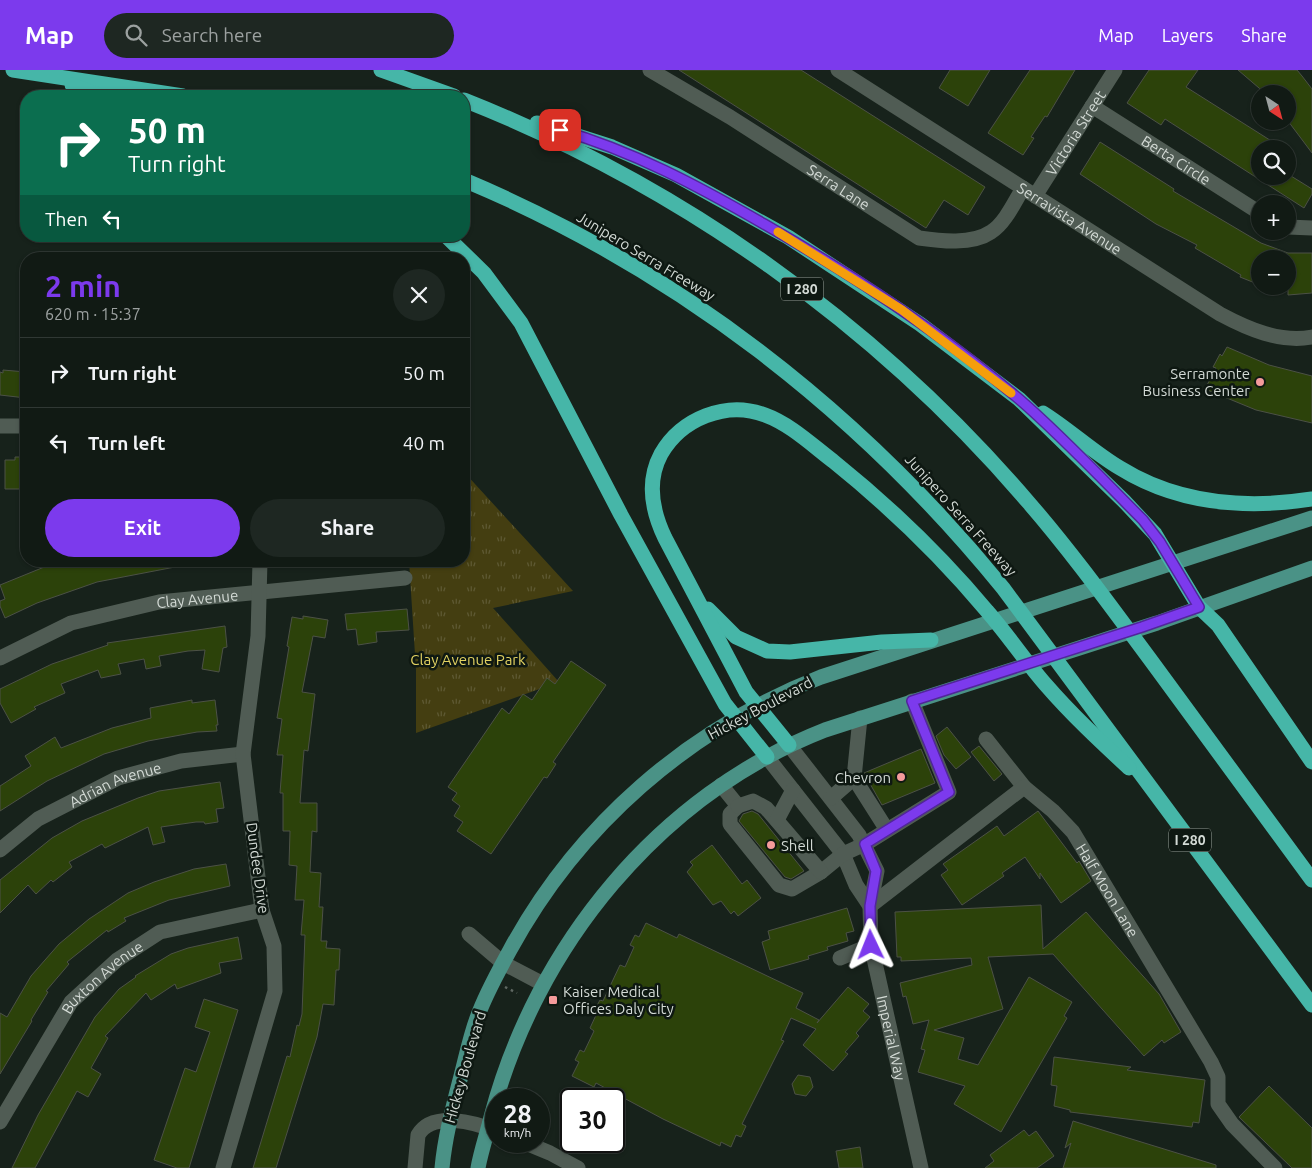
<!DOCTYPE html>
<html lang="en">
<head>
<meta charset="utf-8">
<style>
	:root { --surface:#111a14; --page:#1e2722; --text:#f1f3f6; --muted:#9ca1a0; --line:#303834; --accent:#7c3aed }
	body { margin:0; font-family:Ubuntu,sans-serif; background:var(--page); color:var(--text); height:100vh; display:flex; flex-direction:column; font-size:19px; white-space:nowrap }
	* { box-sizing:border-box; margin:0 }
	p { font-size:16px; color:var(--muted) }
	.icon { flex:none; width:28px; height:28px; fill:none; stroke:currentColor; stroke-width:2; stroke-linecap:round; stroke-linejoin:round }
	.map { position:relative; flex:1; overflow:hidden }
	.sheet { position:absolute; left:20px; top:182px; width:450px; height:315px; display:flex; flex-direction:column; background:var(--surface); border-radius:20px; box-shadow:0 1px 4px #0004,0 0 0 1px var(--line) }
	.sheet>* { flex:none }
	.banner { position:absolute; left:20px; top:20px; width:450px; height:152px; border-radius:20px; box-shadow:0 1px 4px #0004,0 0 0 1px var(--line); background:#0b6e4f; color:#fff; overflow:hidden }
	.needle { width:32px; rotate:144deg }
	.buttons { position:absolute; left:1251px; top:15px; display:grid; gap:10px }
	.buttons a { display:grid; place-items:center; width:45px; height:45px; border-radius:50%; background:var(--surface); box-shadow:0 1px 4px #0004,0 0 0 1px var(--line); font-size:25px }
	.speed { position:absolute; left:485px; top:1018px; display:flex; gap:10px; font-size:25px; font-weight:700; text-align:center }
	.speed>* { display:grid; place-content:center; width:65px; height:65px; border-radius:50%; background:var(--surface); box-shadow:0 1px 4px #0004,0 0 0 1px var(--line); line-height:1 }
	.speed small { font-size:12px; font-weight:400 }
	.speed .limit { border:2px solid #111; border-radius:8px; background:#fff; color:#111 }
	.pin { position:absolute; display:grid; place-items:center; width:42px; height:42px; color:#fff; margin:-21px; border-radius:10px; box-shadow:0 2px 8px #0006 }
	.me { position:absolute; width:55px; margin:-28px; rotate:358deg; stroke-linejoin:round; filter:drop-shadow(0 0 4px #0008) }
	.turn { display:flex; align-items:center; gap:18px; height:105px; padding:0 25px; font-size:22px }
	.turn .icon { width:65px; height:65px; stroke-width:2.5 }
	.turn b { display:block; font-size:35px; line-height:42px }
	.then { display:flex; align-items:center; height:48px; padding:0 25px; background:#0003; gap:10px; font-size:19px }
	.round { display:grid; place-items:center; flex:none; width:52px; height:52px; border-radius:26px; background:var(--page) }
	.head { display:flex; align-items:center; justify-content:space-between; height:85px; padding:0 25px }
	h1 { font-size:30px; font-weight:700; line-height:38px; color:var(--accent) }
	.button { display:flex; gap:10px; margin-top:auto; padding:10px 25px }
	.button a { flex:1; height:58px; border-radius:30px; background:var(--accent); color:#fff; font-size:20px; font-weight:700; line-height:58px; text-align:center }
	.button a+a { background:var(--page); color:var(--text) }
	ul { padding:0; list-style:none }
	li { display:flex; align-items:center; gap:15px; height:70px; padding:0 25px; border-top:1px solid var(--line) }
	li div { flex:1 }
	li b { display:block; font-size:19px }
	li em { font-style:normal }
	header { display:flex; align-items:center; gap:30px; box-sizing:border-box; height:70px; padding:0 25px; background:var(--accent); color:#fff }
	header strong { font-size:24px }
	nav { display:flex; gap:28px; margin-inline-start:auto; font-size:18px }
	.search { width:350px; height:45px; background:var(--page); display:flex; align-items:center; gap:12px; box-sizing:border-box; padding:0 18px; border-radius:28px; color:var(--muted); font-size:19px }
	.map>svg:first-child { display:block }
	.park { fill:url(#park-tufts) }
	.building { fill:#2c420a; stroke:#4c5146 }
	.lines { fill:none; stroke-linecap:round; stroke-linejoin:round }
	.path { stroke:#5f6862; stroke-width:2.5; stroke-dasharray:2.5 4; stroke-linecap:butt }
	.minor { stroke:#505c54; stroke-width:15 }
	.major { stroke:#4a9286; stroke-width:15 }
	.highway { stroke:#46b6a8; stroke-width:15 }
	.route-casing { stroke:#51269a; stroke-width:12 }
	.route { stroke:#7c3aed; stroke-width:9 }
	.slow { stroke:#f59e0b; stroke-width:9 }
	.poi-dot { fill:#f59b9b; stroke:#0e1812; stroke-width:2 }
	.labels { text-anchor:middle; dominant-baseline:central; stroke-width:5; stroke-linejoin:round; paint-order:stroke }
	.shield { fill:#0e1812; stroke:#98a09a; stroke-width:1 }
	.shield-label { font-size:14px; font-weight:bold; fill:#d3dad5 }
	.street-label { font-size:15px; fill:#d3dad5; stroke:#0e1812 }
	.poi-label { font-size:15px; fill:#d3dad5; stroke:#0e1812; text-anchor:end }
	.park-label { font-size:15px; fill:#e2d262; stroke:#0e1812 }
</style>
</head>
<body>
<header>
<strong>Map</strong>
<div class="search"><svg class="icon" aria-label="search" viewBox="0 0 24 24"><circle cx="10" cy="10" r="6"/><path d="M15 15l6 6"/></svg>Search here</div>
<nav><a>Map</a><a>Layers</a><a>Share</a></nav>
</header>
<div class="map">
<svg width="1312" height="1098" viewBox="0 0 1312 1098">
	<defs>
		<pattern id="park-tufts" width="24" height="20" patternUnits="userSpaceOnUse" patternTransform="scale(1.25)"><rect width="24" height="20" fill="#443e11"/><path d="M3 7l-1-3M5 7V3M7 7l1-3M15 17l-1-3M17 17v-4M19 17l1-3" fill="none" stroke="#5e5933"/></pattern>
	</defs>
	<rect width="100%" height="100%" fill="#17221b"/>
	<!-- park -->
	<polygon class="park" points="464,402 573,521 493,538 559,612 416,663 416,600 409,491 464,491"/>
	<!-- building -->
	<g class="building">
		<polygon points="679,0 801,0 985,117 968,145 944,130 926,158"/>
		<polygon points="950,0 990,0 968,36 939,18"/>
		<polygon points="1030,0 1075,0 1047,47 1045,46 1031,67 1034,68 1023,85 988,63"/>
		<polygon points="1149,0 1198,0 1186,17 1284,79 1260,79 1260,106 1291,106 1312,119 1312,124 1304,138 1165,49 1161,55 1127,33"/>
		<polygon points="1238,0 1297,0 1302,6 1312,19 1312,83 1288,51 1288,24 1266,24"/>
		<polygon points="1100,72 1174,119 1173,121 1261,173 1288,183 1312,183 1312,223 1288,225 1288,189 1260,189 1260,215 1240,207 1241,205 1195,178 1197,175 1156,154 1080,104"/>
		<polygon points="1227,277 1269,295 1312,306 1312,353 1256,340 1205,319 1216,298 1213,297 1220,284 1222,286"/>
		<polygon points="3,300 26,302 26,328 0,325 0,302 3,303"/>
		<polygon points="15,387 26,387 26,419 5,419 5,390 15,390"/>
		<polygon points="59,491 174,491 175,497 97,512 37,533 5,548 0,536 0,531 5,529 0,515"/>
		<polygon points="407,539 409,560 376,562 377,572 358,575 356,559 347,560 345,544"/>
		<polygon points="303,546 328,550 325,568 313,566 302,622 315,624 308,681 304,680 300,733 317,733 317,762 312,761 310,802 321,803 319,837 323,837 321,871 327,871 326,878 340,879 339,900 336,900 334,935 323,934 317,967 276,1098 253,1098 287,986 290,987 297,955 299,956 302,944 305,865 301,865 304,830 295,830 297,796 289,795 290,761 283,761 283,723 280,723 283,685 277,685 282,649 277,648 289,577 287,576 292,547 303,549"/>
		<polygon points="225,556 227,577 223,578 219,602 202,599 205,580 188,581 159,586 161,596 146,599 144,589 118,594 121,604 101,608 98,600 61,614 65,623 34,637 36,639 11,653 0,633 0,619 52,594 108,575 107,573"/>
		<polygon points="571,591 606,615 553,692 556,694 547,708 544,707 491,784 457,761 463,752 454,746 460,736 452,730 457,723 448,717 502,638 509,644 523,624 532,630 547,608 555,614"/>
		<polygon points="192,630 192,633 215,630 218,655 216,655 217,661 197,662 148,671 104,684 47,711 0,741 0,716 31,696 25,686 55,667 61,678 112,658 151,648 150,638"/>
		<polygon points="947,657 971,687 956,699 944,685 936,666"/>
		<polygon points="979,676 1002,704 994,711 971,682"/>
		<polygon points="921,679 935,713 882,735 864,703"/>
		<polygon points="220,712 224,738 216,739 218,752 205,754 204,752 196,752 161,757 165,772 153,775 148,757 105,778 102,774 69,792 72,797 53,812 51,810 36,824 28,815 0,843 0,810 52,768 82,751 138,728 159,721"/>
		<polygon points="752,741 758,744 804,801 791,809 785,807 739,751 743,744"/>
		<polygon points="1038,741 1077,793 1079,791 1091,811 1061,833 1040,803 1040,809 1025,787 1002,803 1004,806 962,835 941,805 948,800 943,794 997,756 1004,766"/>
		<polygon points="712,775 742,814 747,810 761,828 738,846 734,841 731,844 721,831 713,835 687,802 693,795 690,792"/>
		<polygon points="226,794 230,816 169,830 124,848 126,851 108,862 107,860 67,892 69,894 46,921 48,922 31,950 32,951 0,1004 0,943 7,947 31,906 59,874 89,849 128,823 154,812 194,799"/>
		<polygon points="1041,835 1043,879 1086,842 1159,924 1181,962 1164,973 1162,970 1144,986 1053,884 988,887 1003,939 934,960 964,968 958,989 978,995 1029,907 1072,932 1064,946 1067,948 1001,1062 954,1034 965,1016 918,1002 925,980 921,979 929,950 913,954 906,926 903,927 900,913 972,895 971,888 901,891 901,887 897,887 895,842"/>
		<polygon points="847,838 854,861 846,863 848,871 827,877 828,880 808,886 809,889 770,900 762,872 770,869 768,861"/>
		<polygon points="646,853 677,868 679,864 803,923 796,938 819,950 817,953 848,917 869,934 863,941 870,947 856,963 859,966 845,982 848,984 833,1001 803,975 816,959 791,948 781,970 784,971 781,976 742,1054 746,1056 741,1067 736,1065 731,1077 721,1072 720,1076 663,1049 596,1013 594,1017 572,1006 579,992 575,990 580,980 584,982 594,961 590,958 597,943 594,941 600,930 603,931 620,895 625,897 634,877 630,875 635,865 639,867"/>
		<polygon points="238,867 242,889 219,893 221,903 177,919 175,914 151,930 146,923 105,966 108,968 91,998 101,1004 88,1027 77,1021 35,1098 12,1098 38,1045 95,947 119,919 136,907 135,906 171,884 188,878"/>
		<polygon points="204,929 238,940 189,1098 177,1098 154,1090 185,998 196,1002 210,962 195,957"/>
		<polygon points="1054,987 1131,997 1127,1000 1205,1010 1199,1053 1193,1052 1192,1057 1070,1042 1070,1040 1054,1036 1057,1016 1051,1015"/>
		<polygon points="798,1005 810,1007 813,1017 806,1026 795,1024 792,1014"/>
		<polygon points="1269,1016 1312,1058 1312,1098 1292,1098 1239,1047"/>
		<polygon points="1073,1051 1216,1095 1216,1098 1063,1098 1071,1073 1065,1078"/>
		<polygon points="1024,1060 1029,1066 1036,1061 1054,1086 1037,1098 985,1098 994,1091 990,1085"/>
		<polygon points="860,1077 863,1098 839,1098 836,1081"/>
	</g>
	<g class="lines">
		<!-- path -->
		<g class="path">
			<polyline points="464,484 468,483"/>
			<polyline points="413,497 418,491"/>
			<polyline points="505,917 517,923"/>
		</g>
		<!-- minor -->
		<g class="minor">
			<path id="s1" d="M 650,0 L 730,47 L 919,168 C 940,171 972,175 991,162 C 1005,153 1014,133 1023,118"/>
			<path id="s2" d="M 838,0 L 1220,244 C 1248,259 1280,273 1312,267"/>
			<path id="s3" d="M 1092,36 L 1260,143"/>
			<path id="s4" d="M 1035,126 L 1115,0"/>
			<polyline points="1288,157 1312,158"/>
			<polyline points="0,356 26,356"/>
			<path id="s5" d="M 0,588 L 71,553 L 159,532 L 405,508"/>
			<polyline points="860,648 854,708 887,760"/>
			<polyline points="986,669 1024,717"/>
			<path id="s6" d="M 789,675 L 859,765 L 877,801 L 870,836 L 871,875 L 921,1098"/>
			<polyline points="767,687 843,784 856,815 870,836"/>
			<polyline points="721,715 738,736 730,744 730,754 779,815 792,819 821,802 843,784 865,774 949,722 912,631"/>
			<polyline points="831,728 854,708"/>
			<polyline points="738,736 753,731 766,738 821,802"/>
			<polyline points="777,750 793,720"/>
			<path id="s7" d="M 0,780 L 38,749 L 118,708 L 181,691 L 243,684"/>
			<path id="s8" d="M 870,836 L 1024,717 L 1053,741 L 1073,762 L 1211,992 L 1218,1007 L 1218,1034 L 1232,1054 L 1275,1098"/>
			<polyline points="469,864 503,893 543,914"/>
			<polyline points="840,888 871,875"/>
			<path id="s9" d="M 0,1052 L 71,932 L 117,890 L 160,862 L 262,840"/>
			<polyline points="521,1071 550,1083 578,1098"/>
			<polyline points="223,1098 275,921 274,876 262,840 243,684 258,566 260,491"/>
			<path d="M 415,1098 L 418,1065 C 432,1040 476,1053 496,1061"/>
		</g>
		<!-- major -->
		<g class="major">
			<path d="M 442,1098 C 445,1066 453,1037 461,1006 C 466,987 470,967 477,948 C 485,925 498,902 510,880 C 578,755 688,659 821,607 L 1312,448"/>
			<path d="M 478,1098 C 481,1081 487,1064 491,1047 C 536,876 659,725 825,660 L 1157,553 L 1312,498"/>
		</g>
		<!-- highway -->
		<g class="highway">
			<polyline points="13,0 183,26"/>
			<polyline points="381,0 454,26"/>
			<polyline points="72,15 101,26"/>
			<path d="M 464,30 C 681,116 877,255 1029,433 C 1074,485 1114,541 1155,596 C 1207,668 1260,739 1312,810"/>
			<polyline points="537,53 612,77 676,105 788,167 920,254 1019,329 1124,431 1155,464 1199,537 1218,555 1312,692"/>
			<path d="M 464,110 C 676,199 858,340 1003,518 L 1312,935"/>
			<polyline points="446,166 484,203 521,253 621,445 725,634 767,687"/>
			<path d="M 1043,343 C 1070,360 1093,382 1120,398 C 1178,434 1247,439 1312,429"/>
			<polyline points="708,539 736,567 767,581 790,582 882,572 931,570"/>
			<path d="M 789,675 L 746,622 L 665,468 C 652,441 646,412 661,384 C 681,349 726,330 765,345 C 790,354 812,375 833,391 C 889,436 941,486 987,541 C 1008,565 1025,591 1046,615 C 1072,645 1100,671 1129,698"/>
		</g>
	</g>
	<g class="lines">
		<defs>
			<path id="route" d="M 560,60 C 633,81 698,116 764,154 C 853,205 941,263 1019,329 C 1062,366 1103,410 1143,450 L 1160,472 L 1199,537 L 1142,557 L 912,631 L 949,722 L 865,774 L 876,801 L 870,836 L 871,875"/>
		</defs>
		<!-- route casing -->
		<use href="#route" class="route-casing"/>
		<!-- route -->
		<use href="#route" class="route"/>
		<!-- slow -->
		<polyline class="slow" points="778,162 902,240 1011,323"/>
	</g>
	<!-- markers -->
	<g class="poi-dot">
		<circle cx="1260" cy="312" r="5"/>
		<circle cx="901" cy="707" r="5"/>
		<circle cx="771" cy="775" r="5"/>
		<rect x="548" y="925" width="10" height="10" rx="2.5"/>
	</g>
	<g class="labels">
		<!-- shield labels -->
		<g class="shield">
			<rect x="781" y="207.5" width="42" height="23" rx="4"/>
			<rect x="1169" y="758.5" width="42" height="23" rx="4"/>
		</g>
		<g class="shield-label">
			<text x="802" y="219">I 280</text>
			<text x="1190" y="770">I 280</text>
		</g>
		<!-- street labels -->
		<g class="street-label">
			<text stroke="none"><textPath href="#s4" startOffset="75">Victoria Street</textPath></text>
			<text stroke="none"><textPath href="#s3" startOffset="100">Berta Circle</textPath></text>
			<text stroke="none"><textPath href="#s1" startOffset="222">Serra Lane</textPath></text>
			<text stroke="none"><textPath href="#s2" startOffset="275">Serravista Avenue</textPath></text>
			<text transform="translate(646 186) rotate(31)">Junipero Serra Freeway</text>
			<text transform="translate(961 445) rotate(48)">Junipero Serra Freeway</text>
			<text stroke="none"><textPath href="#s5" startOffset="208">Clay Avenue</textPath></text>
			<text transform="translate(760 638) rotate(-28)">Hickey Boulevard</text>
			<text stroke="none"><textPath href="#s7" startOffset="134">Adrian Avenue</textPath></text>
			<text transform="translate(258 798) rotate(82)">Dundee Drive</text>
			<text stroke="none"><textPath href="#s8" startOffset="329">Half Moon Lane</textPath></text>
			<text stroke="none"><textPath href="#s9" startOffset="179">Buxton Avenue</textPath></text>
			<text stroke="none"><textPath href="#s6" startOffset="324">Imperial Way</textPath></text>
			<text transform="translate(465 997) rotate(-74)">Hickey Boulevard</text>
		</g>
		<!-- poi labels -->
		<g class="poi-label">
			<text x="1250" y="303">Serramonte<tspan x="1250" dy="17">Business Center</tspan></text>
			<text x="891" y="707">Chevron</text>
			<text x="781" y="775" text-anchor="start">Shell</text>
			<text x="563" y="921" text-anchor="start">Kaiser Medical<tspan x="563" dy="17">Offices Daly City</tspan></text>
		</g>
		<!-- park labels -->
		<g class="park-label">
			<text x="468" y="589">Clay Avenue Park</text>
		</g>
	</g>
</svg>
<div class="buttons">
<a><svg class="needle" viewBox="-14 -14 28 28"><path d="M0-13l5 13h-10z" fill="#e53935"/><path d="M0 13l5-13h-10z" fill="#9ca1a0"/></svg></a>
<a><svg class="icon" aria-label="search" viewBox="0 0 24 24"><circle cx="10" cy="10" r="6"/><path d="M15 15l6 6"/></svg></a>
<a>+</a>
<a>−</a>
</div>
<div class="speed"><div>28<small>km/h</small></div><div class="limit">30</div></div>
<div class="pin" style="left:560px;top:60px;background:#d93025"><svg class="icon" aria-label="arrive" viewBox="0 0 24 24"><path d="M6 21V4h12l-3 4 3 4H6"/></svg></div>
<svg class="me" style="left:871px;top:875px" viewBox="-20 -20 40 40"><path d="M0-17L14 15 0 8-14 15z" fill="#7c3aed" stroke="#fff" stroke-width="4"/></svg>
<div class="banner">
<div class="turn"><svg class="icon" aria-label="right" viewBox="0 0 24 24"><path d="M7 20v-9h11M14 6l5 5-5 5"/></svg><div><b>50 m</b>Turn right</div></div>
<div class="then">Then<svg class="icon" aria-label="left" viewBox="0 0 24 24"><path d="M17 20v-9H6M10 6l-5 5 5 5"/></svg></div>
</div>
<section class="sheet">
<div class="head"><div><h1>2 min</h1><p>620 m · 15:37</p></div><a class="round"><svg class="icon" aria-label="close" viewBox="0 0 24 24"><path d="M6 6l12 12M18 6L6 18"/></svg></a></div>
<ul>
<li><svg class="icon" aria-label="right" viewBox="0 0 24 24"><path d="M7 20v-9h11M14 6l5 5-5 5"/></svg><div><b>Turn right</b></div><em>50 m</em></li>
<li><svg class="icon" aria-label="left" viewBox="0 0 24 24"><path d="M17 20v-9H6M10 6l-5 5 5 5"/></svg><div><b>Turn left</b></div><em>40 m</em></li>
</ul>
<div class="button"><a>Exit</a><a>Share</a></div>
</section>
</div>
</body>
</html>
